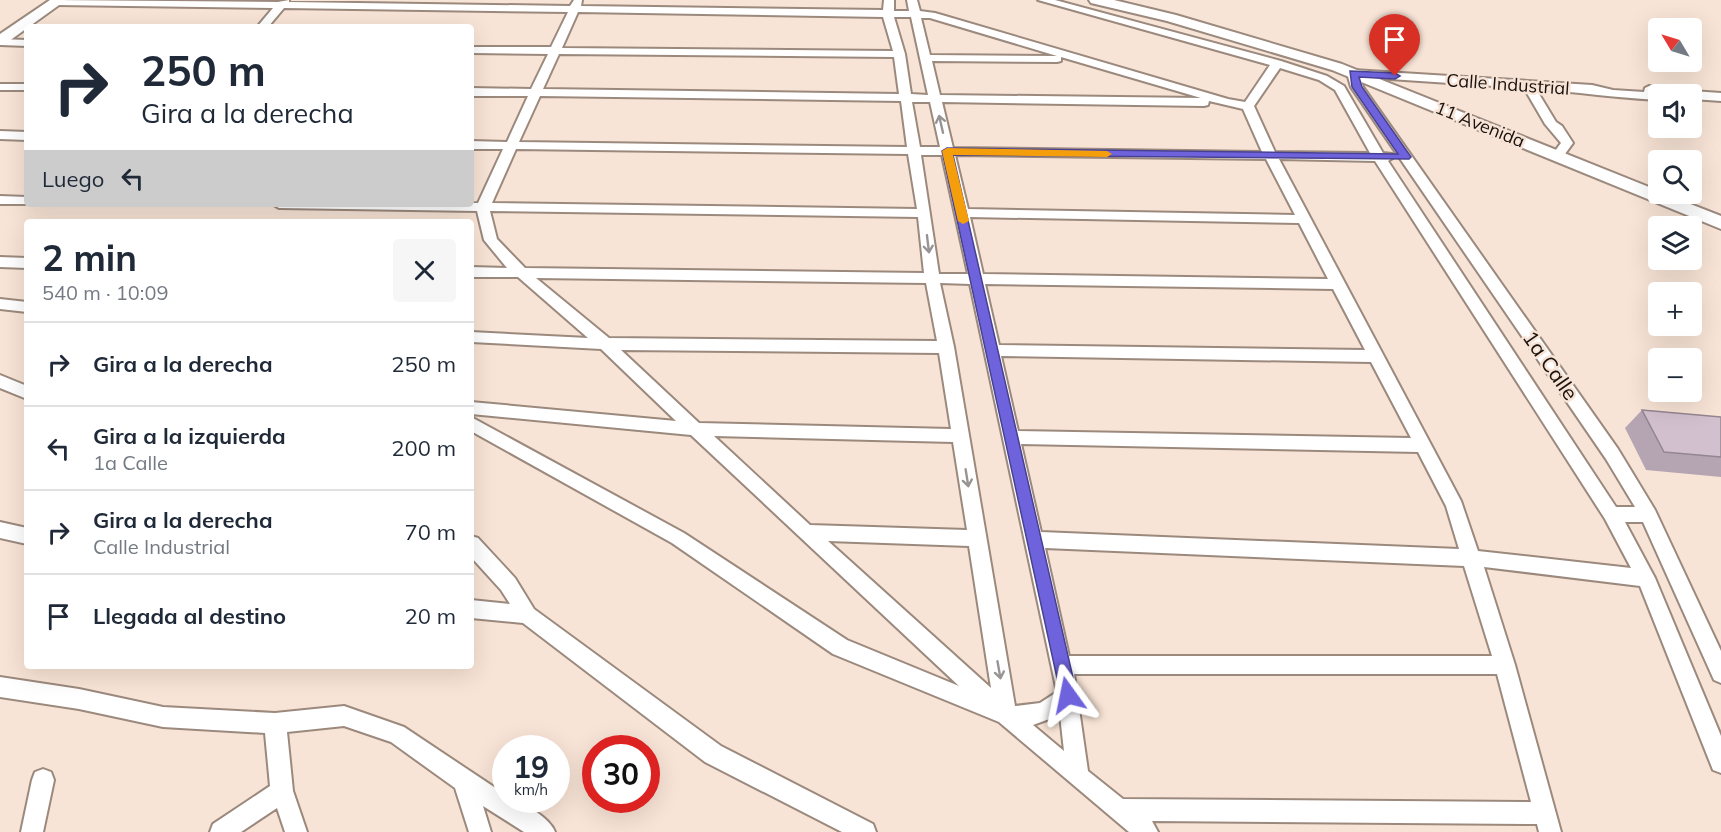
<!DOCTYPE html>
<html lang="es">
<head>
<meta charset="utf-8">
<style>
	:root { --surface:#fff; --page:#f6f6f7; --text:#1f2937; --muted:#747a83; --line:#e0e1e3 }
	body { margin:0; font-family:Mulish,sans-serif; background:var(--page); color:var(--text); height:100vh; display:flex; flex-direction:column; font-size:22px; white-space:nowrap }
	* { box-sizing:border-box; margin:0 }
	p { font-size:20px; color:var(--muted) }
	.icon { flex:none; width:33px; height:33px; fill:none; stroke:currentColor; stroke-width:2; stroke-linecap:round; stroke-linejoin:round }
	.map { position:relative; flex:1; overflow:hidden }
	.panel { position:absolute; left:24px; top:219px; width:450px; height:450px; display:flex; flex-direction:column; background:var(--surface); border-radius:6px; box-shadow:0 6px 24px #0002 }
	.panel>* { flex:none }
	.top-card { position:absolute; left:24px; top:24px; width:450px; height:183px; border-radius:6px; box-shadow:0 6px 24px #0002; background:#fff; color:var(--text); overflow:hidden }
	.needle { width:39px; rotate:308deg }
	.buttons { position:absolute; left:1648px; top:18px; display:grid; gap:12px }
	.buttons a { display:grid; place-items:center; width:54px; height:54px; border-radius:6px; background:var(--surface); box-shadow:0 6px 24px #0002; font-size:30px }
	.speed { position:absolute; left:492px; top:735px; display:flex; gap:12px; font-size:30px; font-weight:700; text-align:center }
	.speed>* { display:grid; place-content:center; width:78px; height:78px; border-radius:50%; background:var(--surface); box-shadow:0 6px 24px #0002; line-height:1 }
	.speed small { font-size:15px; font-weight:400 }
	.speed .limit { border:9px solid #d22; background:#fff; color:#111 }
	.pin { position:absolute; display:grid; place-items:center; width:51px; height:51px; color:#fff; margin:-62px -26px; border-radius:50% 50% 50% 0; rotate:-45deg; box-shadow:0 0 6px #0007 }
	.pin .icon { rotate:45deg }
	.me { position:absolute; width:66px; margin:-33px; rotate:348deg; stroke-linejoin:round; filter:drop-shadow(0 0 4px #0008) }
	.turn { display:flex; align-items:center; gap:21px; height:126px; padding:0 18px; font-size:27px }
	.turn .icon { width:78px; height:78px; stroke-width:2.5 }
	.turn b { display:block; font-size:42px; line-height:51px }
	.then { display:flex; align-items:center; height:57px; padding:0 18px; background:#0003; gap:12px; font-size:22px }
	.round { display:grid; place-items:center; flex:none; width:63px; height:63px; border-radius:6px; background:var(--page) }
	.summary { display:flex; align-items:center; justify-content:space-between; height:102px; padding:0 18px }
	h1 { font-size:36px; font-weight:700; line-height:45px }
	ul { padding:0; list-style:none }
	li { display:flex; align-items:center; gap:18px; height:84px; padding:0 18px; border-top:2px solid var(--line) }
	li div { flex:1 }
	li b { display:block; font-size:22px }
	li em { font-style:normal }
	.map>svg:first-child { display:block }
	.lines { fill:none; stroke-linecap:round; stroke-linejoin:round }
	.street-casing { stroke:#9b897d; stroke-width:4 }
	.secondary-casing { stroke:#9b897d; stroke-width:4 }
	.street { fill:#fff; fill-rule:evenodd }
	.secondary { fill:#fff; fill-rule:evenodd }
	.wall { fill:#b5a5b2 }
	.building { fill:#d3c0cf; stroke:#948691; stroke-width:1.5 }
	.oneway { stroke:#989493 }
	.route { fill:#6e63dd; stroke:#484090; stroke-width:1.5 }
	.slow { fill:#f59e0b }
	.labels { text-anchor:middle; dominant-baseline:central; stroke-width:5; stroke-linejoin:round; paint-order:stroke }
	.far-street-label { font-size:18px; fill:#19120e; stroke:#f8e4d6 }
	.street-label { font-size:21px; fill:#19120e; stroke:#f8e4d6 }
</style>
</head>
<body>
<div class="map">
<svg width="1721" height="832" viewBox="0 0 1721 832">
	<rect width="100%" height="100%" fill="#f8e4d6"/>
	<g class="lines">
		<defs>
			<g id="street">
				<path d="M 52,0 L 278,2 L 289,0 L 289,2 L 570,6 L 574,0 L 582,0 L 581,6 L 883,10 L 884,0 L 894,0 L 894,11 L 909,11 L 907,0 L 917,0 L 920,11 L 935,13 L 1228,99 L 1245,102 L 1270,65 L 1038,0 L 1055,0 L 1281,61 L 1327,76 L 1344,86 L 1383,153 L 1392,154 L 1394,157 L 1388,161 L 1616,507 L 1635,507 L 1606,459 L 1351,87 L 1347,73 L 1353,70 L 1592,85 L 1613,90 L 1644,92 L 1645,88 L 1649,86 L 1681,92 L 1683,94 L 1659,94 L 1659,100 C 1618,98 1577,92 1536,89 L 1556,122 L 1562,126 L 1573,143 L 1562,158 L 1558,159 L 1552,155 L 1561,143 L 1545,124 L 1524,88 L 1360,77 L 1363,87 L 1618,449 L 1655,510 L 1721,651 L 1721,683 L 1714,680 L 1643,522 L 1625,522 L 1655,578 L 1721,736 L 1721,773 L 1713,770 L 1640,586 L 1484,567 L 1515,665 L 1561,832 L 1539,832 L 1537,824 L 1152,821 L 1158,832 L 1129,832 L 999,722 L 833,654 L 672,543 L 471,431 L 471,417 L 684,533 L 847,640 L 959,686 L 691,435 L 471,414 L 471,402 L 676,421 L 601,349 L 471,342 L 471,332 L 588,338 L 518,277 L 471,277 L 471,267 L 507,268 L 484,240 L 477,211 L 279,208 L 272,204 L 478,203 L 503,149 L 471,149 L 471,141 L 507,142 L 528,96 L 471,96 L 471,88 L 531,89 L 548,54 L 471,53 L 471,47 L 551,47 L 568,12 L 284,8 L 268,27 L 257,27 L 273,8 L 56,5 L 52,4 ZM 578,12 L 883,17 L 893,51 L 562,48 ZM 894,17 L 911,17 L 928,95 L 911,94 L 905,54 ZM 921,18 L 930,18 L 1057,56 L 930,55 ZM 559,54 L 894,57 L 899,94 L 543,89 ZM 1061,57 L 1201,98 L 940,95 L 932,61 L 1057,62 L 1061,61 ZM 1280,68 L 1319,80 L 1335,90 L 1370,153 L 1275,152 L 1254,106 ZM 540,96 L 901,101 L 907,147 L 519,142 ZM 1209,101 L 1243,109 L 1262,152 L 953,148 L 942,102 L 1204,106 L 1208,105 ZM 912,102 L 930,102 L 940,147 L 920,147 ZM 516,149 L 908,154 L 917,209 L 492,203 ZM 921,155 L 942,155 L 968,274 L 939,274 ZM 955,155 L 1266,159 L 1295,215 L 968,209 ZM 1279,159 L 1375,161 L 1605,519 L 1631,568 L 1478,551 L 1461,501 ZM 490,211 L 918,217 L 924,273 L 525,268 L 497,239 ZM 970,217 L 1299,223 L 1328,279 L 983,274 ZM 536,278 L 926,283 L 937,341 L 609,338 ZM 940,283 L 970,284 L 1057,692 L 1040,703 L 1015,706 L 954,347 ZM 985,284 L 1333,289 L 1365,350 L 999,345 ZM 621,350 L 939,353 L 951,429 L 699,423 ZM 1001,356 L 1371,362 L 1411,438 L 1018,431 ZM 714,436 L 953,442 L 967,530 L 810,525 ZM 1021,444 L 1418,452 L 1446,506 L 1459,549 L 1041,532 ZM 828,541 L 969,546 L 991,688 ZM 1045,548 L 1464,566 L 1492,656 L 1069,656 ZM 1074,674 L 1497,674 L 1531,802 L 1123,799 L 1088,771 ZM 1060,715 L 1064,751 L 1033,725 Z"/>
				<polygon points="0,39 27,40 27,46 0,45"/>
				<rect x="0" y="84" width="27" height="6"/>
				<polygon points="1692,91 1721,93 1721,101 1692,99 1692,94 1686,94"/>
				<polygon points="0,131 27,132 27,140 0,139"/>
				<polygon points="0,196 27,197 27,204 31,204 0,204"/>
				<polygon points="0,257 27,258 27,268 0,267"/>
				<polygon points="0,299 27,302 27,312 0,309"/>
				<polygon points="0,375 27,386 27,399 0,388"/>
				<polygon points="0,522 27,528 27,544 0,538"/>
				<polygon points="471,536 478,538 515,578 534,609 721,746 873,824 876,832 842,832 705,762 523,623 471,618 471,600 510,604 501,590 471,557"/>
				<path d="M 0,677 L 79,689 L 163,707 L 275,713 L 344,706 L 404,727 L 506,795 L 506,800 C 521,800 550,818 555,832 L 524,832 L 483,806 L 491,832 L 469,832 L 455,788 L 391,742 L 344,726 L 287,732 L 293,791 L 307,832 L 285,832 L 277,808 L 241,832 L 210,832 L 213,824 L 270,786 L 265,733 L 163,727 L 79,709 L 0,697 Z"/>
				<polygon points="43,769 51,772 54,780 43,832 21,832 32,780 35,772"/>
			</g>
			<g id="secondary">
				<polygon points="50,0 66,0 5,44 0,45 0,34"/>
				<polygon points="1089,0 1114,0 1176,15 1342,64 1659,191 1659,194 1665,194 1721,216 1721,229 1332,70 1167,21 1091,3"/>
			</g>
		</defs>
		<!-- street casing -->
		<use href="#street" class="street-casing"/>
		<!-- secondary casing -->
		<use href="#secondary" class="secondary-casing"/>
		<!-- street -->
		<use href="#street" class="street"/>
		<!-- secondary -->
		<use href="#secondary" class="secondary"/>
	</g>
	<!-- wall -->
	<polygon class="wall" points="1642,410 1721,417 1721,477 1646,470 1625,428"/>
	<!-- building -->
	<polygon class="building" points="1642,410 1721,417 1721,457 1664,452"/>
	<!-- one-way arrows -->
	<defs><path id="oneway-shaft" d="M-6 0H5M1.5-3L5.5 0L1.5 3" fill="none" stroke-width="1.6" stroke-linecap="round" stroke-linejoin="round" transform="scale(1.5)"/></defs>
	<g class="oneway">
		<use href="#oneway-shaft" transform="translate(941 124) rotate(-103)"/>
		<use href="#oneway-shaft" transform="translate(928 244) rotate(83)"/>
		<use href="#oneway-shaft" transform="translate(967 478) rotate(81)"/>
		<use href="#oneway-shaft" transform="translate(999 670) rotate(80)"/>
	</g>
	<!-- route -->
	<polygon class="route" points="1350,71 1395,73 1400,76 1395,79 1359,77 1362,87 1411,157 1409,159 953,155 1077,695 1074,701 1068,703 1062,701 942,151 947,148 1398,154 1352,87"/>
	<!-- slow -->
	<polygon class="slow" points="947,148 1107,151 1112,154 1107,157 953,155 969,221 963,224 958,221 942,151"/>
	<g class="labels">
		<!-- far-street labels -->
		<g class="far-street-label">
			<text transform="translate(1508 84) rotate(4)">Calle Industrial</text>
			<text transform="translate(1480 124) rotate(22)">11 Avenida</text>
		</g>
		<!-- street labels -->
		<g class="street-label">
			<text transform="translate(1551 365) rotate(55)">1a Calle</text>
		</g>
	</g>
</svg>
<div class="buttons">
<a><svg class="needle" viewBox="-14 -14 28 28"><path d="M0-13l5 13h-10z" fill="#e53935"/><path d="M0 13l5-13h-10z" fill="#747a83"/></svg></a>
<a><svg class="icon" aria-label="sound" viewBox="0 0 24 24"><path d="M4 9h4l5-4v14l-5-4H4zM17 9q2 3 0 6"/></svg></a>
<a><svg class="icon" aria-label="search" viewBox="0 0 24 24"><circle cx="10" cy="10" r="6"/><path d="M15 15l6 6"/></svg></a>
<a><svg class="icon" aria-label="layers" viewBox="0 0 24 24"><path d="M12 4l9 5-9 5-9-5zM3 14l9 5 9-5"/></svg></a>
<a>+</a>
<a>−</a>
</div>
<div class="speed"><div>19<small>km/h</small></div><div class="limit">30</div></div>
<div class="pin" style="left:1395px;top:76px;background:#d93025"><svg class="icon" aria-label="arrive" viewBox="0 0 24 24"><path d="M6 21V4h12l-3 4 3 4H6"/></svg></div>
<svg class="me" style="left:1068px;top:695px" viewBox="-20 -20 40 40"><path d="M0-17L14 15 0 8-14 15z" fill="#6e63dd" stroke="#fff" stroke-width="4"/></svg>
<div class="top-card">
<div class="turn"><svg class="icon" aria-label="right" viewBox="0 0 24 24"><path d="M7 20v-9h11M14 6l5 5-5 5"/></svg><div><b>250 m</b>Gira a la derecha</div></div>
<div class="then">Luego<svg class="icon" aria-label="left" viewBox="0 0 24 24"><path d="M17 20v-9H6M10 6l-5 5 5 5"/></svg></div>
</div>
<section class="panel">
<div class="summary"><div><h1>2 min</h1><p>540 m · 10:09</p></div><a class="round"><svg class="icon" aria-label="close" viewBox="0 0 24 24"><path d="M6 6l12 12M18 6L6 18"/></svg></a></div>
<ul>
<li><svg class="icon" aria-label="right" viewBox="0 0 24 24"><path d="M7 20v-9h11M14 6l5 5-5 5"/></svg><div><b>Gira a la derecha</b></div><em>250 m</em></li>
<li><svg class="icon" aria-label="left" viewBox="0 0 24 24"><path d="M17 20v-9H6M10 6l-5 5 5 5"/></svg><div><b>Gira a la izquierda</b><p>1a Calle</p></div><em>200 m</em></li>
<li><svg class="icon" aria-label="right" viewBox="0 0 24 24"><path d="M7 20v-9h11M14 6l5 5-5 5"/></svg><div><b>Gira a la derecha</b><p>Calle Industrial</p></div><em>70 m</em></li>
<li><svg class="icon" aria-label="arrive" viewBox="0 0 24 24"><path d="M6 21V4h12l-3 4 3 4H6"/></svg><div><b>Llegada al destino</b></div><em>20 m</em></li>
</ul>
</section>
</div>
</body>
</html>
